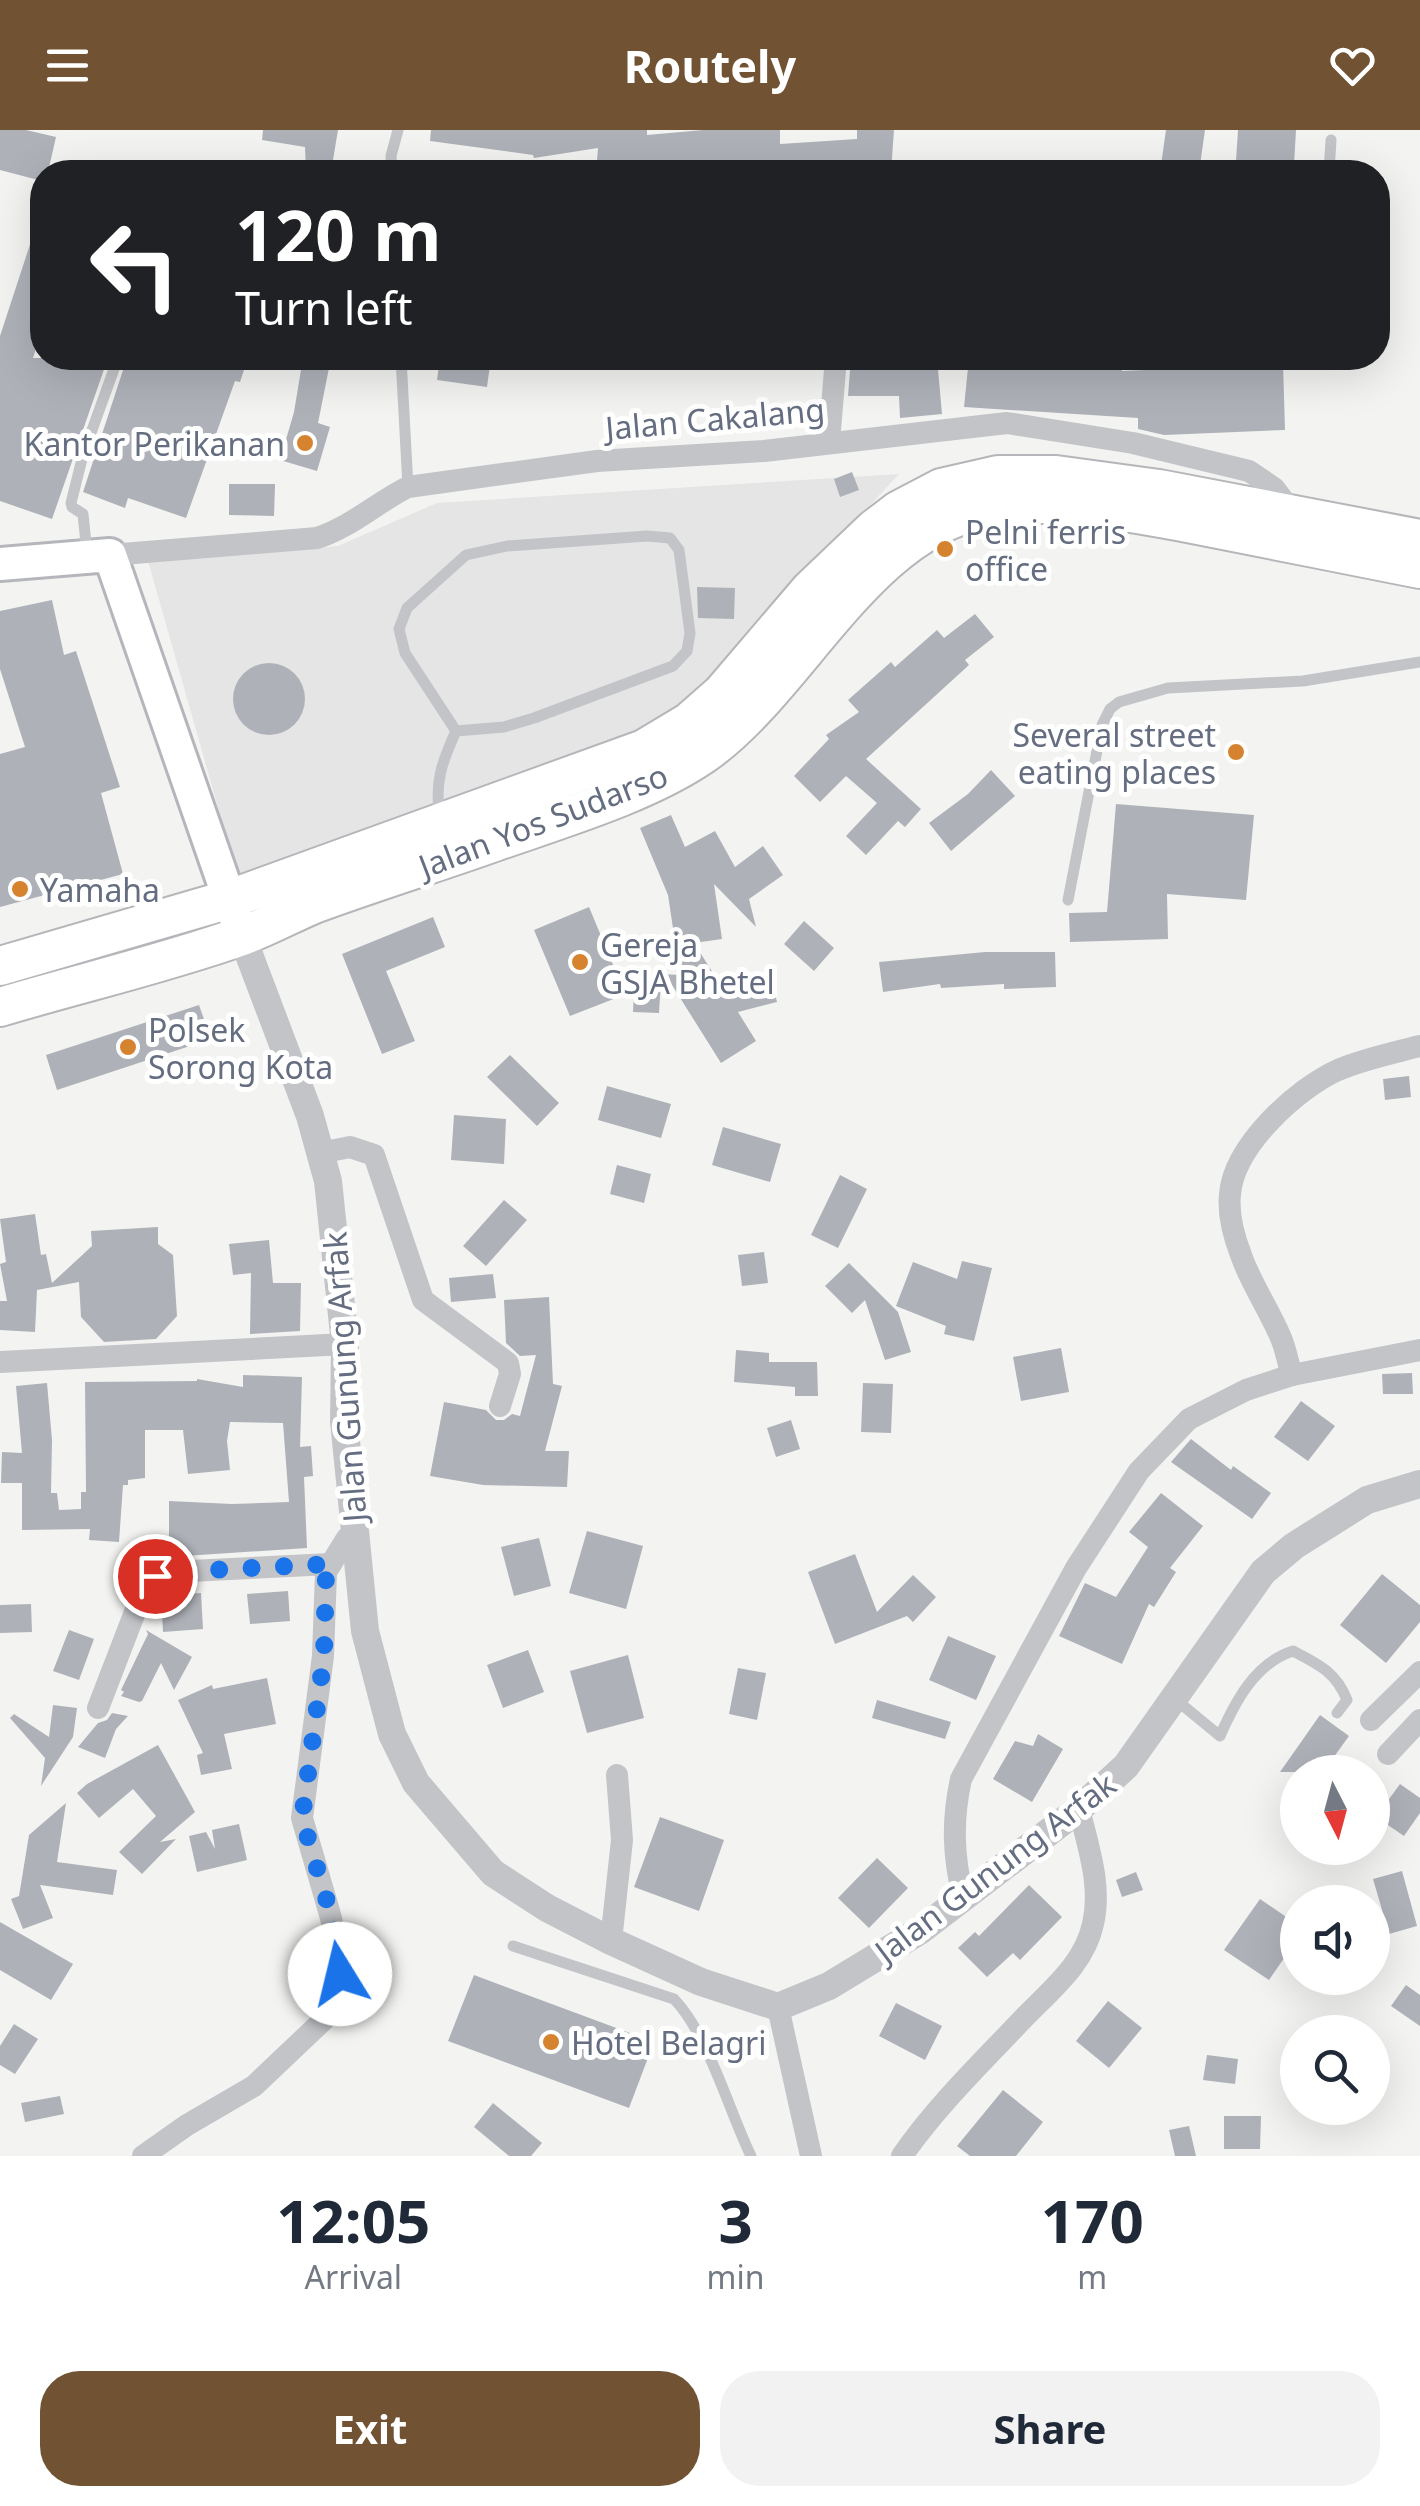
<!DOCTYPE html>
<html lang="en">
<head>
<meta charset="utf-8">
<style>
	:root { --surface:#fff; --page:#f2f2f3; --text:#1f2937; --muted:#747a83; --accent:#715233 }
	body { margin:0; font-family:"Noto Sans",sans-serif; background:var(--page); color:var(--text); height:100vh; display:flex; flex-direction:column; font-size:38px; white-space:nowrap }
	* { box-sizing:border-box; margin:0 }
	p { font-size:32px; color:var(--muted) }
	.icon { flex:none; width:55px; height:55px; fill:none; stroke:currentColor; stroke-width:2; stroke-linecap:round; stroke-linejoin:round }
	.map { position:relative; height:2026px; overflow:hidden }
	.panel { display:flex; flex-direction:column; background:var(--surface); flex:1 }
	.panel>* { flex:none }
	.banner { position:absolute; left:30px; top:30px; width:1360px; height:210px; border-radius:40px; box-shadow:0 10px 40px #0002; background:#202124; color:#fff; overflow:hidden }
	.needle { width:65px; rotate:174deg }
	.buttons { position:absolute; left:1280px; top:1625px; display:grid; gap:20px }
	.buttons a { display:grid; place-items:center; width:110px; height:110px; border-radius:50%; background:var(--surface); box-shadow:0 10px 40px #0002; font-size:50px }
	.pin { position:absolute; display:grid; place-items:center; width:85px; height:85px; color:#fff; margin:-42px; border:5px solid #fff; border-radius:50%; box-shadow:0 2px 10px #0007 }
	.me { position:absolute; width:110px; margin:-55px; rotate:351deg; stroke-linejoin:round; filter:drop-shadow(0 0 8px #0008) }
	.turn { display:flex; align-items:center; gap:35px; height:210px; padding:0 40px; font-size:45px }
	.turn .icon { width:130px; height:130px; stroke-width:2.5 }
	.turn b { display:block; font-size:70px; line-height:85px }
	.eta { display:flex; justify-content:space-evenly; align-items:center; height:170px; text-align:center }
	.eta b { font-size:60px; font-weight:700; line-height:70px }
	.cta { display:flex; gap:20px; margin-top:auto; padding:20px 40px }
	.cta a { flex:1; height:115px; border-radius:40px; background:var(--accent); color:#fff; font-size:40px; font-weight:700; line-height:115px; text-align:center }
	.cta a+a { background:var(--page); color:var(--text) }
	header { display:flex; justify-content:space-between; align-items:center; height:130px; padding:0 40px; background:var(--accent); color:#fff; font-size:45px; font-weight:700 }
	.map>svg:first-child { display:block }
	.built { fill:#e4e5e4 }
	.building { fill:#aeb1b8 }
	.lines { fill:none; stroke-linecap:round; stroke-linejoin:round }
	.secondary-casing { stroke:#b4b6bc; stroke-width:38 }
	.trunk-casing { stroke:#b4b6ba; stroke-width:42 }
	.service { stroke:#c2c4c8; stroke-width:11 }
	.minor { stroke:#c2c4c8; stroke-width:22 }
	.tertiary { stroke:#c2c4c8; stroke-width:28 }
	.secondary { stroke:#fff; stroke-width:32 }
	.trunk { stroke:#fff; stroke-width:38 }
	.route { stroke:#1a73e8; stroke-width:18; stroke-dasharray:0 32.4 }
	.poi-dot { fill:#d6832f; stroke:#fff; stroke-width:4 }
	.labels { text-anchor:middle; dominant-baseline:central; stroke-width:10; stroke-linejoin:round; paint-order:stroke }
	.street-label { font-size:32px; fill:#656d80; stroke:#fff }
	.poi-label { font-size:32px; fill:#656d80; stroke:#fff; text-anchor:start }
</style>
</head>
<body>
<header><svg class="icon" aria-label="menu" viewBox="0 0 24 24"><path d="M4 6h16M4 12h16M4 18h16"/></svg>Routely<svg class="icon" aria-label="heart" viewBox="0 0 24 24"><path d="M12 20l-8-8c-3-5 5-10 8-4 3-6 11-1 8 4z"/></svg></header>
<div class="map">
<svg width="1420" height="2026" viewBox="0 0 1420 2026">
	<rect width="100%" height="100%" fill="#f3f4f1"/>
	<!-- built -->
	<polygon class="built" points="899,344 657,605 242,762 148,431 338,416 437,373"/>
	<!-- building -->
	<g class="building">
		<polygon points="0,0 26,0 56,7 48,42 42,42 42,51 0,40"/>
		<polygon points="263,0 338,0 331,42 306,42 305,17 262,10"/>
		<polygon points="431,0 647,0 647,5 703,0 780,0 780,14 857,9 857,0 894,0 891,42 653,42 652,35 597,31 598,18 534,28 533,25 430,11"/>
		<polygon points="1166,0 1205,0 1199,42 1160,42"/>
		<polygon points="1238,0 1296,0 1294,35 1236,31"/>
		<polygon points="39,87 42,88 42,200 33,228 108,228 52,389 0,371 0,206"/>
		<polygon points="127,228 248,228 240,252 235,251 186,388 128,368 125,378 83,362"/>
		<polygon points="303,228 331,228 318,293 330,297 317,341 280,330 294,282"/>
		<polygon points="440,228 491,228 487,257 437,250"/>
		<polygon points="851,228 937,228 942,284 900,288 899,266 848,266"/>
		<polygon points="969,228 1122,228 1122,241 1283,234 1285,300 1164,305 1138,299 1138,288 964,277"/>
		<polygon points="852,342 859,360 840,367 834,349"/>
		<polygon points="229,354 275,354 274,386 229,385"/>
		<polygon points="697,457 735,458 734,489 698,488"/>
		<polygon points="52,470 64,525 76,521 120,657 101,663 123,744 0,777 0,624 25,617 0,539 0,481"/>
		<polygon points="975,484 994,507 965,530 969,535 866,629 921,679 905,697 898,691 866,725 846,706 877,673 846,646 820,672 794,646 829,609 826,605 859,582 848,570 891,532 895,537 937,500 944,508"/>
		<circle cx="269" cy="569" r="36"/>
		<polygon points="991,640 1015,666 951,721 929,693 968,664"/>
		<polygon points="1116,674 1254,685 1246,770 1167,764 1168,809 1070,812 1069,783 1107,782"/>
		<polygon points="671,685 685,717 715,701 735,737 763,716 783,745 749,769 756,797 714,754 722,809 694,813 722,857 770,844 777,872 738,882 756,911 721,933 667,847 661,850 659,883 633,882 634,861 570,886 534,800 589,777 616,842 680,845 668,765 640,698"/>
		<polygon points="433,787 445,817 386,841 415,911 382,924 342,824"/>
		<polygon points="804,791 834,818 814,841 784,814"/>
		<polygon points="985,822 1055,822 1056,857 1004,859 1004,854 941,858 940,854 883,862 879,832"/>
		<polygon points="199,875 211,909 57,960 46,925"/>
		<polygon points="510,925 559,973 537,996 487,947"/>
		<polygon points="1409,946 1411,967 1385,970 1383,949"/>
		<polygon points="607,956 671,974 661,1008 598,990"/>
		<polygon points="454,985 506,989 504,1034 451,1030"/>
		<polygon points="723,997 781,1014 770,1052 712,1035"/>
		<polygon points="617,1035 651,1044 644,1073 610,1064"/>
		<polygon points="840,1045 867,1059 838,1118 811,1105"/>
		<polygon points="504,1070 527,1090 486,1136 463,1116"/>
		<polygon points="35,1084 41,1125 46,1124 52,1153 92,1116 91,1101 158,1097 158,1114 173,1125 177,1186 156,1209 104,1212 81,1187 79,1152 37,1160 35,1202 0,1200 0,1171 7,1171 0,1134 6,1132 0,1089"/>
		<polygon points="269,1110 273,1153 301,1153 300,1201 250,1204 251,1143 233,1145 229,1114"/>
		<polygon points="764,1122 768,1153 742,1156 738,1125"/>
		<polygon points="962,1131 992,1138 974,1211 944,1204 946,1196 896,1176 913,1132 957,1149"/>
		<polygon points="849,1133 898,1182 911,1222 885,1230 865,1170 852,1183 825,1156"/>
		<polygon points="493,1144 496,1168 451,1172 449,1148"/>
		<polygon points="549,1167 553,1254 562,1256 545,1321 569,1321 567,1357 483,1355 430,1346 444,1272 486,1280 496,1290 504,1290 512,1284 520,1286 536,1225 520,1226 506,1213 504,1170"/>
		<polygon points="1061,1218 1069,1262 1021,1271 1013,1227"/>
		<polygon points="736,1220 769,1223 769,1232 817,1232 818,1266 795,1266 795,1257 734,1252"/>
		<polygon points="1412,1243 1413,1264 1383,1264 1382,1244"/>
		<polygon points="243,1245 302,1247 300,1317 311,1316 313,1346 304,1347 307,1418 169,1427 169,1371 232,1374 289,1372 283,1293 230,1292 227,1311 230,1340 188,1344 183,1300 145,1300 145,1348 128,1350 128,1355 123,1355 119,1412 89,1410 90,1399 22,1400 22,1353 1,1353 2,1322 22,1323 16,1256 47,1253 52,1310 51,1363 57,1363 59,1380 81,1379 81,1362 86,1362 85,1252 197,1251 197,1249 243,1257"/>
		<polygon points="863,1253 893,1254 891,1303 861,1302"/>
		<polygon points="1301,1271 1335,1296 1308,1331 1274,1307"/>
		<polygon points="791,1290 800,1319 776,1327 767,1298"/>
		<polygon points="1191,1309 1231,1340 1233,1336 1271,1363 1252,1389 1171,1332"/>
		<polygon points="1161,1363 1203,1396 1170,1438 1176,1442 1154,1477 1149,1474 1122,1534 1059,1506 1085,1453 1116,1467 1148,1417 1129,1402"/>
		<polygon points="587,1401 643,1416 626,1479 569,1463"/>
		<polygon points="539,1408 551,1456 514,1466 501,1417"/>
		<polygon points="855,1424 877,1482 913,1445 936,1467 913,1492 907,1486 835,1514 808,1442"/>
		<polygon points="1382,1444 1420,1475 1420,1492 1386,1533 1340,1495"/>
		<polygon points="288,1461 290,1491 250,1494 247,1464"/>
		<polygon points="201,1463 203,1499 163,1502 161,1465"/>
		<polygon points="31,1474 32,1502 0,1503 0,1475"/>
		<polygon points="69,1500 94,1509 79,1550 53,1541"/>
		<polygon points="146,1500 192,1527 174,1560 161,1533 142,1571 139,1572 121,1566 124,1562 121,1560 148,1504"/>
		<polygon points="948,1506 996,1526 976,1570 929,1550"/>
		<polygon points="528,1520 544,1562 503,1578 487,1535"/>
		<polygon points="628,1525 644,1588 587,1603 570,1541"/>
		<polygon points="738,1538 766,1543 757,1590 729,1584"/>
		<polygon points="267,1548 276,1594 224,1604 232,1639 201,1645 197,1625 203,1623 178,1570 212,1555 213,1559"/>
		<polygon points="877,1570 951,1592 945,1609 872,1588"/>
		<polygon points="53,1575 77,1578 73,1607 41,1656 45,1628 10,1588 14,1584 49,1607"/>
		<polygon points="112,1583 128,1586 116,1599 105,1628 78,1617 98,1593 107,1590"/>
		<polygon points="1320,1585 1349,1606 1323,1642 1280,1642"/>
		<polygon points="1038,1604 1063,1619 1032,1672 993,1649 1015,1611 1033,1616"/>
		<polygon points="158,1615 195,1682 160,1712 176,1709 142,1744 119,1722 156,1686 133,1659 99,1688 77,1663 87,1654"/>
		<polygon points="1400,1654 1420,1668 1420,1683 1404,1706 1376,1687"/>
		<polygon points="66,1673 57,1732 117,1740 113,1765 40,1755 53,1788 23,1799 11,1769 19,1766 29,1705"/>
		<polygon points="660,1687 724,1710 699,1781 634,1757"/>
		<polygon points="239,1694 247,1730 197,1742 189,1706 206,1702 215,1719 212,1700"/>
		<polygon points="877,1728 908,1758 869,1798 838,1768"/>
		<polygon points="1402,1741 1417,1796 1389,1804 1373,1749"/>
		<polygon points="1136,1742 1143,1760 1122,1767 1116,1750"/>
		<polygon points="1029,1755 1062,1787 1020,1830 1013,1823 987,1847 958,1818 975,1802 979,1806"/>
		<polygon points="1260,1769 1298,1795 1298,1808 1269,1850 1224,1820"/>
		<polygon points="0,1792 73,1834 51,1870 0,1840"/>
		<polygon points="474,1845 654,1912 629,1978 448,1911"/>
		<polygon points="1406,1855 1420,1865 1420,1896 1391,1876"/>
		<polygon points="1108,1871 1142,1898 1109,1938 1076,1911"/>
		<polygon points="896,1873 942,1896 925,1930 879,1906"/>
		<polygon points="14,1894 38,1909 15,1944 0,1935 0,1916"/>
		<polygon points="1207,1925 1238,1929 1235,1954 1203,1950"/>
		<polygon points="1003,1960 1043,1992 1016,2026 970,2026 957,2016"/>
		<polygon points="60,1966 64,1984 25,1992 21,1973"/>
		<polygon points="493,1973 542,2013 531,2026 509,2026 474,1997"/>
		<polygon points="1224,1986 1261,1986 1260,2019 1224,2019"/>
		<polygon points="1189,1996 1196,2026 1175,2026 1169,2000"/>
	</g>
	<g class="lines">
		<defs>
			<polyline id="secondary" points="0,434 110,425 238,794"/>
			<g id="trunk">
				<polyline points="0,836 230,769 644,619 689,592 722,563 810,460 874,399 899,380 941,358 998,345 1056,345 1159,359 1420,409"/>
				<path d="M 0,877 C 80,853 163,834 242,806 C 267,797 290,784 314,774 C 371,753 429,735 486,715 C 553,691 645,665 704,624 C 798,558 865,401 985,379 C 1054,366 1120,381 1188,393 C 1265,408 1343,424 1420,439"/>
			</g>
		</defs>
		<!-- secondary casing -->
		<use href="#secondary" class="secondary-casing"/>
		<!-- trunk casing -->
		<use href="#trunk" class="trunk-casing"/>
		<!-- service -->
		<g class="service">
			<polyline points="392,42 391,26 398,0"/>
			<polyline points="1329,42 1331,10"/>
			<polyline points="401,228 408,357"/>
			<polyline points="1317,234 1318,228"/>
			<polygon points="647,406 670,408 679,420 690,503 687,521 673,536 534,588 504,597 456,601 405,523 399,499 407,478 466,425 507,416"/>
			<polyline points="87,423 83,384 72,377 71,373 83,325 118,228"/>
			<path d="M 440,687 C 434,653 442,632 456,601"/>
			<polyline points="1068,770 1102,595 1110,579 1119,572 1168,558 1303,551 1420,532"/>
			<path d="M 1175,1569 L 1220,1606 C 1235,1572 1255,1533 1293,1521 C 1318,1534 1336,1542 1347,1570 L 1337,1583"/>
			<path d="M 513,1816 L 674,1869 C 708,1904 729,1981 751,2026"/>
		</g>
		<!-- minor -->
		<g class="minor">
			<polyline points="829,312 836,228"/>
			<path d="M 110,425 L 317,408 C 351,397 376,373 408,357 L 597,331 L 764,321 L 1007,293 L 1133,313 L 1249,341 L 1274,358 L 1284,371 L 1288,388"/>
			<polyline points="320,1023 350,1017 374,1025 423,1170 508,1233 510,1244 500,1276"/>
			<polyline points="0,1232 345,1214"/>
			<path d="M 1292,1245 C 1288,1233 1286,1220 1281,1208 C 1269,1179 1251,1154 1241,1125 C 1234,1107 1228,1083 1230,1064 C 1234,1016 1296,959 1338,940 C 1364,929 1393,923 1420,916"/>
			<polyline points="98,1578 145,1456 155,1446 170,1442 331,1434"/>
			<polyline points="1371,1590 1420,1542"/>
			<polyline points="1388,1624 1420,1590"/>
			<path d="M 963,1766 C 953,1726 952,1690 961,1649 L 1076,1438 L 1139,1341 L 1189,1289 L 1246,1260 L 1292,1245 L 1420,1220"/>
			<polyline points="611,1811 622,1710 617,1645"/>
			<polyline points="778,1877 811,2026"/>
			<polyline points="143,2026 187,1995 254,1956 332,1882 340,1844 331,1788 302,1688 323,1526 326,1442 347,1408 354,1402"/>
			<path d="M 902,2026 C 935,1978 980,1934 1020,1892 C 1048,1862 1084,1836 1093,1794 C 1102,1756 1088,1716 1079,1679"/>
		</g>
		<!-- tertiary -->
		<polyline class="tertiary" points="242,806 310,986 328,1051 345,1214 344,1291 365,1501 392,1604 416,1653 493,1743 547,1778 611,1811 701,1852 778,1877 829,1856 921,1800 1079,1679 1126,1636 1263,1442 1294,1416 1367,1370 1420,1354"/>
		<!-- secondary -->
		<use href="#secondary" class="secondary"/>
		<!-- trunk -->
		<use href="#trunk" class="trunk"/>
	</g>
	<g class="lines">
		<!-- route -->
		<polyline class="route" points="155,1446 170,1442 331,1434 326,1442 324,1526 302,1688 332,1788 340,1844"/>
	</g>
	<!-- markers -->
	<g class="poi-dot">
		<circle cx="305" cy="313" r="10"/>
		<circle cx="945" cy="419" r="10"/>
		<circle cx="1236" cy="622" r="10"/>
		<circle cx="20" cy="759" r="10"/>
		<circle cx="580" cy="832" r="10"/>
		<circle cx="128" cy="917" r="10"/>
		<circle cx="551" cy="1912" r="10"/>
	</g>
	<g class="labels">
		<!-- street labels -->
		<g class="street-label">
			<text transform="translate(715 288) rotate(-5)">Jalan Cakalang</text>
			<text transform="translate(543 690) rotate(-21)">Jalan Yos Sudarso</text>
			<text transform="translate(344 1247) rotate(-94)">Jalan Gunung Arfak</text>
			<text transform="translate(995 1737) rotate(-37)">Jalan Gunung Arfak</text>
		</g>
		<!-- poi labels -->
		<g class="poi-label">
			<text x="285" y="313" text-anchor="end">Kantor Perikanan</text>
			<text x="965" y="401">Pelni ferris<tspan x="965" dy="37">office</tspan></text>
			<text x="1216" y="604" text-anchor="end">Several street<tspan x="1216" dy="37">eating places</tspan></text>
			<text x="40" y="759">Yamaha</text>
			<text x="600" y="814">Gereja<tspan x="600" dy="37">GSJA Bhetel</tspan></text>
			<text x="148" y="899">Polsek<tspan x="148" dy="37">Sorong Kota</tspan></text>
			<text x="571" y="1912">Hotel Belagri</text>
		</g>
	</g>
</svg>
<div class="buttons">
<a><svg class="needle" viewBox="-14 -14 28 28"><path d="M0-13l5 13h-10z" fill="#e53935"/><path d="M0 13l5-13h-10z" fill="#747a83"/></svg></a>
<a><svg class="icon" aria-label="sound" viewBox="0 0 24 24"><path d="M4 9h4l5-4v14l-5-4H4zM17 9q2 3 0 6"/></svg></a>
<a><svg class="icon" aria-label="search" viewBox="0 0 24 24"><circle cx="10" cy="10" r="6"/><path d="M15 15l6 6"/></svg></a>
</div>
<div class="pin" style="left:155px;top:1446px;background:#d93025"><svg class="icon" aria-label="arrive" viewBox="0 0 24 24"><path d="M6 21V4h12l-3 4 3 4H6"/></svg></div>
<svg class="me" style="left:340px;top:1844px" viewBox="-20 -20 40 40"><circle r="19" fill="#fff"/><path d="M0-13L10 11 0 6-10 11z" fill="#1a73e8"/></svg>
<div class="banner">
<div class="turn"><svg class="icon" aria-label="left" viewBox="0 0 24 24"><path d="M17 20v-9H6M10 6l-5 5 5 5"/></svg><div><b>120 m</b>Turn left</div></div>
</div>
</div>
<section class="panel">
<div class="eta">
<div><b>12:05</b><p>Arrival</p></div>
<div><b>3</b><p>min</p></div>
<div><b>170</b><p>m</p></div>
</div>
<div class="cta"><a>Exit</a><a>Share</a></div>
</section>
</body>
</html>
